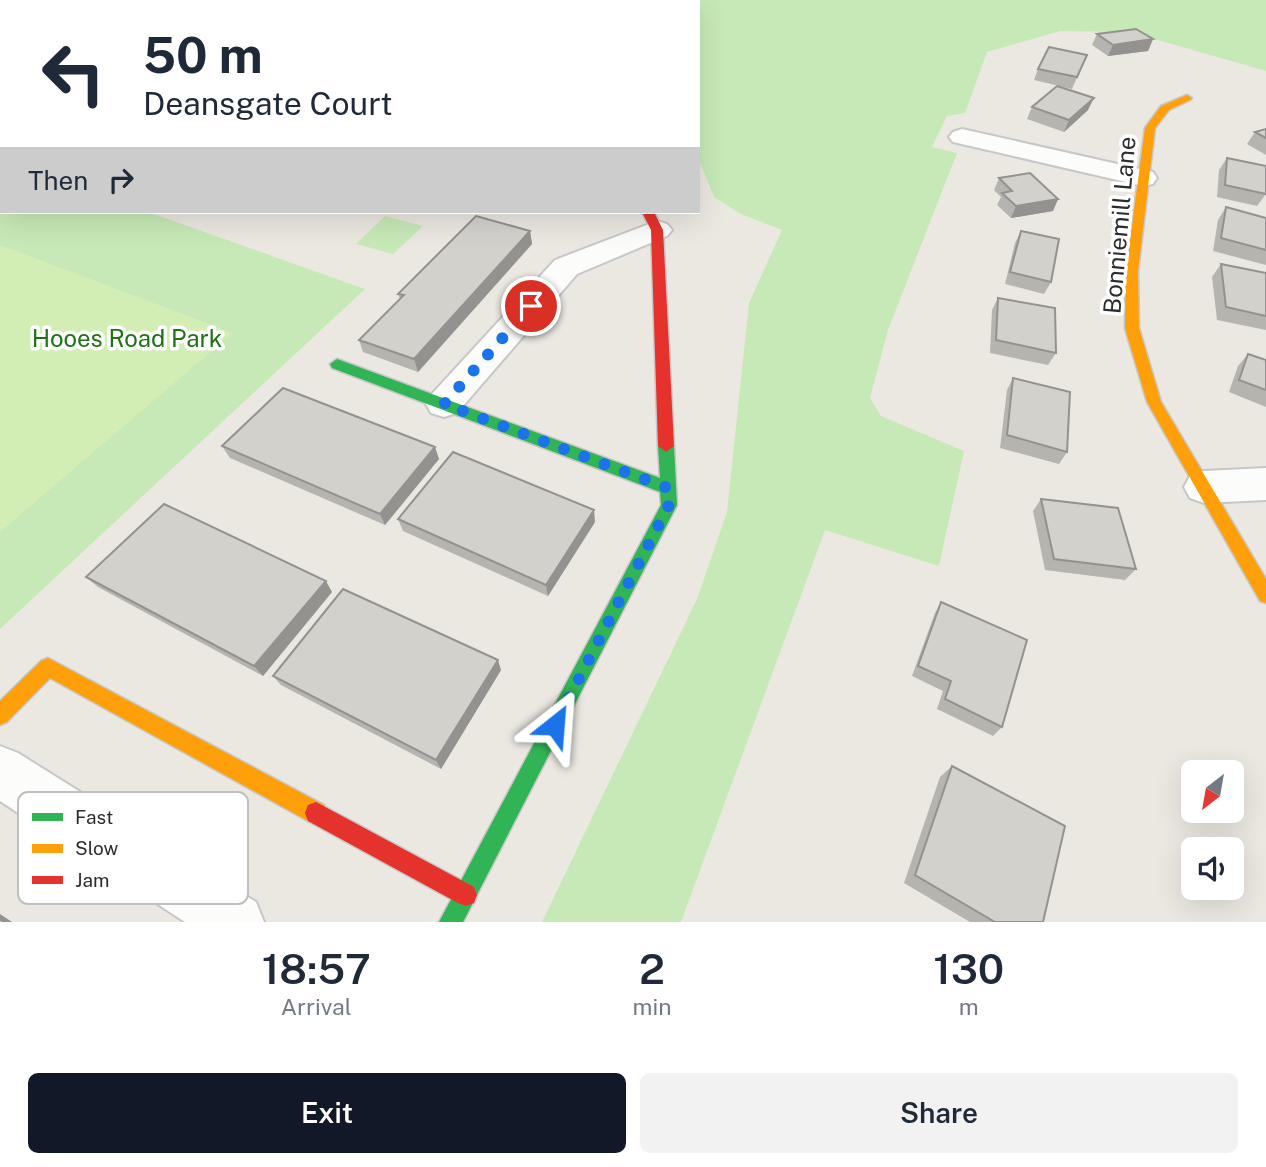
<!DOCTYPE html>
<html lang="en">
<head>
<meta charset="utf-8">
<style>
	:root { --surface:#fff; --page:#f2f2f3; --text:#1f2937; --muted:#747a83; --accent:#111827 }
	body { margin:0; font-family:"Public Sans",sans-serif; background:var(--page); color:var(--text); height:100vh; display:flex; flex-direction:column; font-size:26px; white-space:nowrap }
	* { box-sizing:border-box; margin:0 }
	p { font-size:23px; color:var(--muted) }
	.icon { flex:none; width:38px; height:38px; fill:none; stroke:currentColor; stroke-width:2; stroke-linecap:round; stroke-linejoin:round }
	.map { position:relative; height:922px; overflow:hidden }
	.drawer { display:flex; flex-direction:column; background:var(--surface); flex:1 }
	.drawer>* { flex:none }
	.hud { position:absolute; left:0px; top:0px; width:700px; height:214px; box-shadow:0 7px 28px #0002; background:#fff; color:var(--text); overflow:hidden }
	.needle { width:46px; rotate:211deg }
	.fabs { position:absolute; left:1181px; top:760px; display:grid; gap:14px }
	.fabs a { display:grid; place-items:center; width:63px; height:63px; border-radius:10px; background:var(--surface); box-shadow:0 7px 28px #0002; font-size:35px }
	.pin { position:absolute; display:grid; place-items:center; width:60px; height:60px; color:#fff; margin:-30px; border:4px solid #fff; border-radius:50%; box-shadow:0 2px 7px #0007 }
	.me { position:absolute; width:77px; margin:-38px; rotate:28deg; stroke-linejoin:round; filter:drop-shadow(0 0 5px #0008) }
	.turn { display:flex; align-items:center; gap:24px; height:147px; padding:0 28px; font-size:32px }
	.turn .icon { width:91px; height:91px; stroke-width:2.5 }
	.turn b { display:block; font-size:49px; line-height:60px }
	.then { display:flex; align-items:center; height:66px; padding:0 28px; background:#0003; gap:14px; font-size:26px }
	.eta { display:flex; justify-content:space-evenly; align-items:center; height:119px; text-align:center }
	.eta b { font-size:42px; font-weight:600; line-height:49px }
	.cta { display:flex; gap:14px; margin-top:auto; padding:14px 28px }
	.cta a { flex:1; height:80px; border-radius:10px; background:var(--accent); color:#fff; font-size:28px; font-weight:600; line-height:80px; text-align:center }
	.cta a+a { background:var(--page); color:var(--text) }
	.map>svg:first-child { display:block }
	.green { fill:#c7e9b7 }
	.pitch { fill:#d2eeb4 }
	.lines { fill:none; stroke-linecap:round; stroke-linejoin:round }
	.street-casing { stroke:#c8c7c7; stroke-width:4 }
	.fast-casing { stroke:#c8c7c7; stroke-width:3 }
	.slow-casing { stroke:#c8c7c7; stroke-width:3 }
	.jam-casing { stroke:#c8c7c7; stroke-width:3 }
	.street { fill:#fcfcfa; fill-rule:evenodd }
	.fast { fill:#30b455; fill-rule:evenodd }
	.slow { fill:#ff9f0a; fill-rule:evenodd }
	.jam { fill:#e5322d; fill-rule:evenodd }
	.wall { fill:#b5b4af }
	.shaded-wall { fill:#94928f }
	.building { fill:#d3d1cc; stroke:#94928f; stroke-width:2 }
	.route { stroke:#1a73e8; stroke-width:12; stroke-dasharray:0 21.6 }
	.labels { text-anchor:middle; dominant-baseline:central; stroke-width:7; stroke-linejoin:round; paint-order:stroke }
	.street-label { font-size:24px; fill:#2c2c2c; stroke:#fff }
	.park-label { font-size:24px; fill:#1d7214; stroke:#fff }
	.key { fill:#fff; stroke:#c0c0c0; stroke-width:2 }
	.key-label { font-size:19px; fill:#2c2c2c }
</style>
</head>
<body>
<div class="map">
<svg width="1266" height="922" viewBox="0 0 1266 922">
	<rect width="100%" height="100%" fill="#ebe8e1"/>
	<!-- green -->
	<g class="green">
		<polygon points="638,0 1266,0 1266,71 1130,32 1060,31 987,52 965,113 947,116 932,147 957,153 888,330 870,398 881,416 964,451 939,566 825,530 681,922 542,922 697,599 727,512 749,303 782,230 741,214 714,197 698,158 698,2"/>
		<polygon points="0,159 2,212 148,212 365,289 0,629"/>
		<polygon points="385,216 423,226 393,254 356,244"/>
	</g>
	<!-- pitch -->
	<polygon class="pitch" points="0,245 233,333 0,532"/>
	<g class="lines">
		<defs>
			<g id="street">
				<rect x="607" y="0" width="20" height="2"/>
				<polygon points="962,129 1153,172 1157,178 1153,184 1143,186 953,142 949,137 953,132"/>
				<polygon points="657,221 667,224 672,230 667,236 577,274 457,413 444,417 431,413 426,404 431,395 555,260"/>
				<polygon points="1266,468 1266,500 1204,503 1190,498 1184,487 1190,476 1204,471"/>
				<polygon points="0,746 18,753 256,902 264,922 185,922 0,801"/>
			</g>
			<polygon id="fast" points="337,359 660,478 658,446 666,440 674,446 677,505 463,922 439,922 661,505 660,492 332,368 330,364"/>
			<g id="slow">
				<polygon points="1187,95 1192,98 1190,100 1169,110 1155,128 1138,271 1139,328 1161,402 1266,579 1266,603 1260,601 1147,402 1125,328 1126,271 1145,128 1161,106"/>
				<polygon points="48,658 324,805 327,813 324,821 316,824 308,821 50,678 7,722 0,725 0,701 41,661"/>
			</g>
			<g id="jam">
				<polygon points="642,212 654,212 663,230 674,446 666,452 658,446 651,230"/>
				<polygon points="316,802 474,887 477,895 474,903 466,906 458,903 308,821 305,813 308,805"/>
			</g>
		</defs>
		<!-- street casing -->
		<use href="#street" class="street-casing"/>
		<!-- fast casing -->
		<use href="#fast" class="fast-casing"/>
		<!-- slow casing -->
		<use href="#slow" class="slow-casing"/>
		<!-- jam casing -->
		<use href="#jam" class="jam-casing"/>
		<!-- street -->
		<use href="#street" class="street"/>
		<!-- fast -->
		<use href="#fast" class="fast"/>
		<!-- slow -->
		<use href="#slow" class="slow"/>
		<!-- jam -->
		<use href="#jam" class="jam"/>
	</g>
	<!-- wall -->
	<g class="wall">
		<polygon points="1097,34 1153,39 1148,51 1108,56 1092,45"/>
		<polygon points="1087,55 1072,89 1034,80 1038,69"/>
		<polygon points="1032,107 1088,110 1064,132 1027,119"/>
		<polygon points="1266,129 1266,155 1247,144 1255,132"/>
		<polygon points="1227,158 1266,194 1257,206 1217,197 1219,170"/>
		<polygon points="999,178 1058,199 1053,211 1011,218 997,205 1001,197 994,190"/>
		<polygon points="1226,207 1266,228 1266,265 1213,251 1218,220"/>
		<polygon points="530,231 532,244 418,372 363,352 359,340 400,299 398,294"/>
		<polygon points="1021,231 1051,282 1044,294 1005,284 1015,243"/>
		<polygon points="1221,264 1266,273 1266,330 1217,320 1212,277"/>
		<polygon points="998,298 1056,353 1048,365 990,353 992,310"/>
		<polygon points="1248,354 1266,360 1266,407 1229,392 1238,366"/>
		<polygon points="1013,378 1067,452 1059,464 1000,448 1007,390"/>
		<polygon points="222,446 439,459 385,525 230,458"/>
		<polygon points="1041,499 1136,569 1125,580 1045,570 1033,511"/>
		<polygon points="398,519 595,522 548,596 403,531"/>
		<polygon points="86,577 332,592 263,676 98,587"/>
		<polygon points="941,602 1002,727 993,736 937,709 943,691 912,676 935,613"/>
		<polygon points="501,670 441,769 281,685 273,676"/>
		<polygon points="952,766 1043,922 970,922 904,883 940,777"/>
	</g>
	<!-- shaded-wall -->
	<g class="shaded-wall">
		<polygon points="1153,39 1148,51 1108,56 1113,45"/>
		<polygon points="2,49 2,64 0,65 0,50"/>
		<polygon points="1094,98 1088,110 1064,132 1069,120"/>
		<polygon points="1058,199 1053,211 1011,218 1016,206"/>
		<polygon points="530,231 532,244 418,372 414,359"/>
		<polygon points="435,447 439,459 385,525 380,514"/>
		<polygon points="594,510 595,522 548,596 546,585"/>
		<polygon points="326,581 332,592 263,676 254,666"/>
		<polygon points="498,660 501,670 441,769 436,760"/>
		<polygon points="0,914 12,922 2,922 0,921"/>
	</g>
	<!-- building -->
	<g class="building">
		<polygon points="82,0 120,0 117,2 78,2"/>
		<polygon points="1136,29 1153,39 1113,45 1097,34"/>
		<polygon points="1049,47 1087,55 1077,77 1038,69"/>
		<polygon points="1057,86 1094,98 1069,120 1032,107"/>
		<polygon points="1266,129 1266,138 1255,132"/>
		<polygon points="1227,158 1266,166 1266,194 1225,185"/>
		<polygon points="1030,173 1058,199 1016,206 1002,193 1012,191 999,178"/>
		<polygon points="1226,207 1266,218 1266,250 1221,238"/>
		<polygon points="476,216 530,231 414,359 359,340 404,295 398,294"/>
		<polygon points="1021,231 1059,239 1051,282 1010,272"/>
		<polygon points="1221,264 1266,273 1266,316 1226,307"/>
		<polygon points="998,298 1055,308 1056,353 996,340"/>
		<polygon points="1248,354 1266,360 1266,390 1239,380"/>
		<polygon points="1013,378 1070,392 1067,452 1007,435"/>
		<polygon points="283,388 435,447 380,514 222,446"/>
		<polygon points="453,452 594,510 546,585 398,519"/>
		<polygon points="1041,499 1118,508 1136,569 1054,559"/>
		<polygon points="164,504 326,581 254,666 86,577"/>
		<polygon points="343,589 498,660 436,760 273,676"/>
		<polygon points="941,602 1027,640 1002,727 945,699 951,681 918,666"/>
		<polygon points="952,766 1065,826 1043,922 995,922 915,875"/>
	</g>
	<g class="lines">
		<!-- route -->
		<polyline class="route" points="531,306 444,404 668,488 669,505 555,725"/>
	</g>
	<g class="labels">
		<!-- street labels -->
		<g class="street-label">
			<text transform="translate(1119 225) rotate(-85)">Bonniemill Lane</text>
		</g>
		<!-- park labels -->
		<g class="park-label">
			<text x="127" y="338">Hooes Road Park</text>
		</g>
	</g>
	<!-- legend -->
	<rect x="18" y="792" width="230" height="112" rx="10" class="key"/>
	<rect x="32" y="813" width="31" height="8" fill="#30b455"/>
	<rect x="32" y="844" width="31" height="9" fill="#ff9f0a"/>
	<rect x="32" y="876" width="31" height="8" fill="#e5322d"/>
	<g class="key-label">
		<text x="75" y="824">Fast</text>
		<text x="75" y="855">Slow</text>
		<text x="75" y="887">Jam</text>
	</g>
</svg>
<div class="fabs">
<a><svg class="needle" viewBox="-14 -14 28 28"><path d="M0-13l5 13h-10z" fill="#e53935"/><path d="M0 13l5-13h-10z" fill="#747a83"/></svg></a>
<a><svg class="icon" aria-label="sound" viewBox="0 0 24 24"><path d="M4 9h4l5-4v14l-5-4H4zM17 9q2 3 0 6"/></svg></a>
</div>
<div class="pin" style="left:531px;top:306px;background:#d93025"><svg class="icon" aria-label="arrive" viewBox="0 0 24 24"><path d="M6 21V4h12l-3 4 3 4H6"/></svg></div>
<svg class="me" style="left:555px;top:725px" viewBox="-20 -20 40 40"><path d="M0-17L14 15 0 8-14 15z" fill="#1a73e8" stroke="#fff" stroke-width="4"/></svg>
<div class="hud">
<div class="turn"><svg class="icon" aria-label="left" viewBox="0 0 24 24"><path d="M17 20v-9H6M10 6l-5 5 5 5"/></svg><div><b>50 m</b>Deansgate Court</div></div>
<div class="then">Then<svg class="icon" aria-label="right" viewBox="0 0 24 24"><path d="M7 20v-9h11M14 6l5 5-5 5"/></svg></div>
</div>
</div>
<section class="drawer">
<div class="eta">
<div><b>18:57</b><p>Arrival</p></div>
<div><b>2</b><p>min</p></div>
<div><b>130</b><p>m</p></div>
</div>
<div class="cta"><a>Exit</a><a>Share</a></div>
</section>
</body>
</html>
